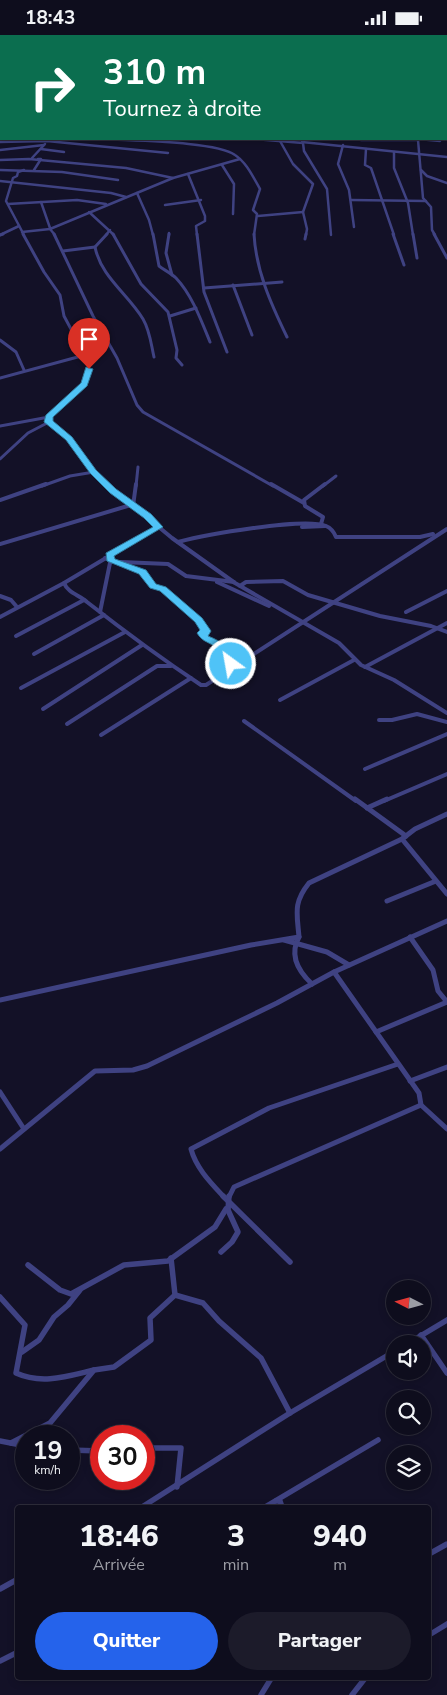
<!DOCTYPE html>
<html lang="fr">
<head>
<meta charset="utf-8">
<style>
	:root { --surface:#0e0d1d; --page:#1c1b2a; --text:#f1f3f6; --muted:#9b9ca4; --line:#2e2d3b; --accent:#2563eb }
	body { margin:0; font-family:"Nunito Sans",sans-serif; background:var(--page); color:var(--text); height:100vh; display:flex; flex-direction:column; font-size:19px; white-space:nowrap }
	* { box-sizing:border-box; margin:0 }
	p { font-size:16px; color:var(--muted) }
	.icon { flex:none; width:28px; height:28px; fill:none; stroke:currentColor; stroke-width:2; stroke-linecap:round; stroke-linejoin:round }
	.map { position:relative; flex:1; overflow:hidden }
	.panel { position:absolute; left:15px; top:1470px; width:416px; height:175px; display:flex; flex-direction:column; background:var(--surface); border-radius:5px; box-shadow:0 2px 8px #0003,0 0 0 1px var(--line) }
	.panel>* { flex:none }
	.hud { position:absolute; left:0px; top:0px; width:448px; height:105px; box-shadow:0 2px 8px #0003,0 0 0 1px var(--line); background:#0b6e4f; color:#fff; overflow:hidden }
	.needle { width:32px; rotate:276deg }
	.fabs { position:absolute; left:386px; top:1245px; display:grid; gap:10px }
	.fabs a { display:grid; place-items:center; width:45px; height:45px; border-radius:50%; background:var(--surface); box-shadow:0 2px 8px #0003,0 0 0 1px var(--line); font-size:25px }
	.speed { position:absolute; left:15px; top:1390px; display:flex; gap:10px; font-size:25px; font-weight:700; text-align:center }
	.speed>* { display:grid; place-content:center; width:65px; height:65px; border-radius:50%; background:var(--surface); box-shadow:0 2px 8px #0003,0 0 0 1px var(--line); line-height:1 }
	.speed small { font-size:12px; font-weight:400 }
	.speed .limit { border:8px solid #d22; background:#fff; color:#111 }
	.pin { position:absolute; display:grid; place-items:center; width:42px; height:42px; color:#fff; margin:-51px -21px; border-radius:50% 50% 50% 0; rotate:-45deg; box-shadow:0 0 5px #0007 }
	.pin .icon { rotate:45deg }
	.me { position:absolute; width:55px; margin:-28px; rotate:328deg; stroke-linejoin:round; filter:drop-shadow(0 0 4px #0008) }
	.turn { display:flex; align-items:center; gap:18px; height:105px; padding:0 20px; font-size:22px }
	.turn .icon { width:65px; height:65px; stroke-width:2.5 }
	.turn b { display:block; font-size:35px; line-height:42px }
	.eta { display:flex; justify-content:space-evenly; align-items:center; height:85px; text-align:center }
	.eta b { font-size:30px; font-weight:800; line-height:35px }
	.cta { display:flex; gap:10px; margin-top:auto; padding:10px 20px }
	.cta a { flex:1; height:58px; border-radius:30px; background:var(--accent); color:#fff; font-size:20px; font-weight:800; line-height:58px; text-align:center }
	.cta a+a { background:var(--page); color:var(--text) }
	.status { display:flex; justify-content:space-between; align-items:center; height:35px; padding:0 25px; background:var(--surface); direction:ltr }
	.status svg { height:14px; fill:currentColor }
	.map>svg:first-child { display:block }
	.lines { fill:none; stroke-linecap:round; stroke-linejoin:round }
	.street-far4 { stroke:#3f4282; stroke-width:2.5 }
	.street-far3 { stroke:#3f4282; stroke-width:3 }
	.street-far2 { stroke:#3f4282; stroke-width:4 }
	.street-far1 { stroke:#3f4282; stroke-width:5 }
	.street { stroke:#3f4282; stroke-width:5.5 }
	.route { fill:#4fc3f7; stroke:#337fa1 }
</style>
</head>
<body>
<div class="status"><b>18:43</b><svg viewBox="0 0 49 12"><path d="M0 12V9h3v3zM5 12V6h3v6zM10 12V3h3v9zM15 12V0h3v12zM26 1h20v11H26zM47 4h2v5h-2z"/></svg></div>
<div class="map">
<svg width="447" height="1660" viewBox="0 0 447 1660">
	<rect width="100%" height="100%" fill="#131127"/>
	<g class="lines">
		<!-- street-far4 -->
		<g class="street-far4">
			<polyline points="188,0 191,1"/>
			<polyline points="237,0 241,1"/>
			<polyline points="282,0 286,1"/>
			<polyline points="332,0 340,1"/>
			<polyline points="122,1 124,0"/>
			<polyline points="430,1 441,0"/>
			<path d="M 102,104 C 130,106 216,106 235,120 C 247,128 253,142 260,154 L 253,175 L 257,179 L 254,200"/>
			<polyline points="253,104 303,108 304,116 327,154 331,200"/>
			<polyline points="418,104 440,106"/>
			<polyline points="361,105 418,105 423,163 431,172 432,195 435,200"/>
			<polyline points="280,106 293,129 313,149 303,177 307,194 306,200"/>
			<polyline points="0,107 47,106 168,118"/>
			<polyline points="302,107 447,122"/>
			<polyline points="343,110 338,129 349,155 354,192"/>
			<polyline points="41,114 64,117"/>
			<polyline points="366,114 365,130 371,133 394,200"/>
			<polyline points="0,115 44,110"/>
			<polyline points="394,117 394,133 408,168 413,200"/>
			<polyline points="32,123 45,109"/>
			<polyline points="0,125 29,124 126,133 173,143"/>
			<polyline points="222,130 234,149 233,179"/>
			<polyline points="0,135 62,137 118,145"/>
			<polyline points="24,135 18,137 17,141 13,143 6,166 24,200"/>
			<polyline points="34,135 41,124 38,124"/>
			<polyline points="421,135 427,141 447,148"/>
			<polyline points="188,139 205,181 205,186 196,191 197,200"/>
			<polyline points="0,146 111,158 126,162"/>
			<polyline points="137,158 149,185 153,200"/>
			<polyline points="351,165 426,166"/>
			<polyline points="41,167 50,193"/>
			<polyline points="8,169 77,165 106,169"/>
			<polyline points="165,170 201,165"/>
			<polyline points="89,177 114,200"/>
			<polyline points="258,181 303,177"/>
			<polyline points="22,197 50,194"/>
			<polyline points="0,200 19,191"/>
			<polyline points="55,200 50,194 173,143 240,124"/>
			<polyline points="106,200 110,195"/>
			<polyline points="169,200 169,198"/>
		</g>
		<!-- street-far3 -->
		<g class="street-far3">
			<polyline points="54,199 93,281 117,323 137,370 143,377 273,451"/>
			<path d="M 107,199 L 95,212 C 101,242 128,259 143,284 C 150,296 151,309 154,322"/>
			<polyline points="113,199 141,249 168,277 177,315 176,323 182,330"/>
			<path d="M 153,199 L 159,231 C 164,235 171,238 176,243 C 192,260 201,285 210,307"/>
			<polyline points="169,199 166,218 172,240"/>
			<polyline points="197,199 204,257 227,317"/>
			<path d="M 254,199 C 256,236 271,269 287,302"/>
			<polyline points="393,199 404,230"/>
			<polyline points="413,199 417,223"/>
			<polyline points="434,199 447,223"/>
			<polyline points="0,200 3,199"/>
			<polyline points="305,204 306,199"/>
			<polyline points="63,216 95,212"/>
			<polyline points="233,250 252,300"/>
			<polyline points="204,253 282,247"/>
			<polyline points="170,281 196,273"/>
			<polyline points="0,305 16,317 24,335"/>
			<polyline points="0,343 85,320"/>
			<polyline points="49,387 69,404 93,436"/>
			<polyline points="0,391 49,382"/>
			<polyline points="0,424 28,398 49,387 49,382 83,351 89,335 88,326 64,281 60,260 44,237 23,199"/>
			<polyline points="42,451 70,441 94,437 108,451"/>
			<polyline points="136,451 138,432"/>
			<polyline points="323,451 336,441"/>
		</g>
		<!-- street-far2 -->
		<g class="street-far2">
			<polyline points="107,449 172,503 235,548 339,608 361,630 394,645 447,678"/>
			<polyline points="271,449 304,468"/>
			<polyline points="0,465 46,449"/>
			<polyline points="133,471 136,449"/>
			<polyline points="321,489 323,482 305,471 304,465 325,449"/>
			<polyline points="302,492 325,491"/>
			<path d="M 178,507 C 204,500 304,482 326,491 C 331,493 334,497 336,502 L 420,502 L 433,499"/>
			<polyline points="0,509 131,470"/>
			<polyline points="105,523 143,537 153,551 163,554 199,585 206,596 202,598 205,603 221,610 220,612 241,629"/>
			<polyline points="121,527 168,529 186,541 234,547"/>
			<polyline points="217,547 269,571"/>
			<path d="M 64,548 C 68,558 79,560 87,567 C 124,596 162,624 201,650 L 206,650 L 447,494"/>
			<polyline points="240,551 246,547 283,546 308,560 380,581 431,591 447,597"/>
			<polyline points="0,561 11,565 17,572"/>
			<polyline points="100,577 111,523"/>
			<polyline points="406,577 447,556"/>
			<polyline points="0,582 64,548 158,492"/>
			<polyline points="16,601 84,565"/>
			<polyline points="34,619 104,580"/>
			<polyline points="365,632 447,588"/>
			<polyline points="21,653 125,597"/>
			<polyline points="280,665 354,625"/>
			<polyline points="43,674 142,610"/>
			<polyline points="379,685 392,685 417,679 447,687"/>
			<polyline points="244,686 356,766"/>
			<polyline points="67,689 157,631 171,631"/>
			<polyline points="101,700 191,643"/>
			<polyline points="365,734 447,699"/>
			<polyline points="384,766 447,739"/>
		</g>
		<!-- street-far1 -->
		<g class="street-far1">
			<polyline points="355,764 406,801"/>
			<polyline points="367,773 387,764"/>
			<polyline points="447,779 415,794 402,804 447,859"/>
			<polyline points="387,866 436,846"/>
			<path d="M 299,902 C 289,920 298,936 312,949"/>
			<polyline points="410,902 433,935 438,956 447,967"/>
			<polyline points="284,905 327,917 349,930"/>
			<polyline points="334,937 419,1058 421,1070 447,1094"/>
			<path d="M 0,965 L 251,910 L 299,902 C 297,878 293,868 309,848 L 402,804"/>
			<polyline points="376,997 447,967"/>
			<polyline points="410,1046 447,1032"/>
			<polyline points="0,1057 24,1094"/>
			<polyline points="0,1114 95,1036 133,1035 147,1031 277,968 334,937 447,886"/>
			<path d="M 224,1162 C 211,1148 196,1133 191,1114 L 269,1073 L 398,1029"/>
			<polyline points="229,1162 234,1152 421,1070"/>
		</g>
		<!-- street -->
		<g class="street">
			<polyline points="223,1161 290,1227"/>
			<polyline points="221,1217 232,1207 238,1197 228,1175 229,1161"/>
			<polyline points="28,1230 60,1255 71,1259 124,1230 168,1226 215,1192 226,1174"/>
			<polyline points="175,1260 203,1268 219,1286 261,1323 290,1378"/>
			<path d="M 0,1262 L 25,1290 L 16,1338 C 42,1350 68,1341 94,1335"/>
			<polyline points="421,1300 447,1338"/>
			<polyline points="407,1309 447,1285"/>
			<polyline points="22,1317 39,1305 54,1282 68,1270 80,1255"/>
			<polyline points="0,1406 26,1411"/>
			<polyline points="11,1408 50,1388 94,1335 114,1332 151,1305 150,1283 175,1260 171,1223"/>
			<polyline points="144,1413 181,1413 177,1452"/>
			<polyline points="69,1415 101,1416"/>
			<polyline points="276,1466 280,1466 282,1472"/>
			<polyline points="142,1472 290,1378 395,1316"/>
			<polyline points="265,1472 378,1405"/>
			<polyline points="429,1519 447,1509"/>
			<polyline points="0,1554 18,1544"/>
			<polyline points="429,1600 447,1589"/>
			<polyline points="0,1626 18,1617"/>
			<polyline points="261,1660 272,1642"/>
			<polyline points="352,1660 366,1642"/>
		</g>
	</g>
	<!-- route -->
	<path class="route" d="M 86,332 L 93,334 L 87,351 L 53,382 L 53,386 L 72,402 L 96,435 L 116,454 L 151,479 L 163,492 L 114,521 L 115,524 L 146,535 L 156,549 L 166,552 L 202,583 L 211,596 L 208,601 C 223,607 231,613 236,629 L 235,631 L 228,631 C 224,623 220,616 214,611 C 206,606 202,606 197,598 L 200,595 L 195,587 L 160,556 L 150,553 L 139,539 L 107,526 L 106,518 L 153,492 L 144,483 L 110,458 L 90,438 L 66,405 L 44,387 L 46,380 L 81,348 Z"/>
</svg>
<div class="fabs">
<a><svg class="needle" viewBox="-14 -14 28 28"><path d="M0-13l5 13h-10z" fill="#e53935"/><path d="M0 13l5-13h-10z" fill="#9b9ca4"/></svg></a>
<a><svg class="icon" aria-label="sound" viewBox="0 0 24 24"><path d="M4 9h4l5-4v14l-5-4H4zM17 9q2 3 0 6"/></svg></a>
<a><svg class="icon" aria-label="search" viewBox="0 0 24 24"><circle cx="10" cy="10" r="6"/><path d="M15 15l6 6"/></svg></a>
<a><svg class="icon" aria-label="layers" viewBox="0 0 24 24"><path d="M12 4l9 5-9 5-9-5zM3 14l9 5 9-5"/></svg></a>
</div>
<div class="speed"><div>19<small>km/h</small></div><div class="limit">30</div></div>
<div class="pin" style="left:89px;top:334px;background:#d93025"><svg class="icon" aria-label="arrive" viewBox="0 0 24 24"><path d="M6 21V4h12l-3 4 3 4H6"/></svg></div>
<svg class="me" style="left:231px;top:629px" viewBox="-20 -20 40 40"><circle r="17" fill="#4fc3f7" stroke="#fff" stroke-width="3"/><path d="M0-11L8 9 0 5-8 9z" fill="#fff"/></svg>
<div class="hud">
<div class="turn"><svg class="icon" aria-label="right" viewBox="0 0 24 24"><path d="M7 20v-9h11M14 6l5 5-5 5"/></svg><div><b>310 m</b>Tournez à droite</div></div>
</div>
<section class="panel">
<div class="eta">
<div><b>18:46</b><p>Arrivée</p></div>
<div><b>3</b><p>min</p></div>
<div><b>940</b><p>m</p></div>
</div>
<div class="cta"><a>Quitter</a><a>Partager</a></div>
</section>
</div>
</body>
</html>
